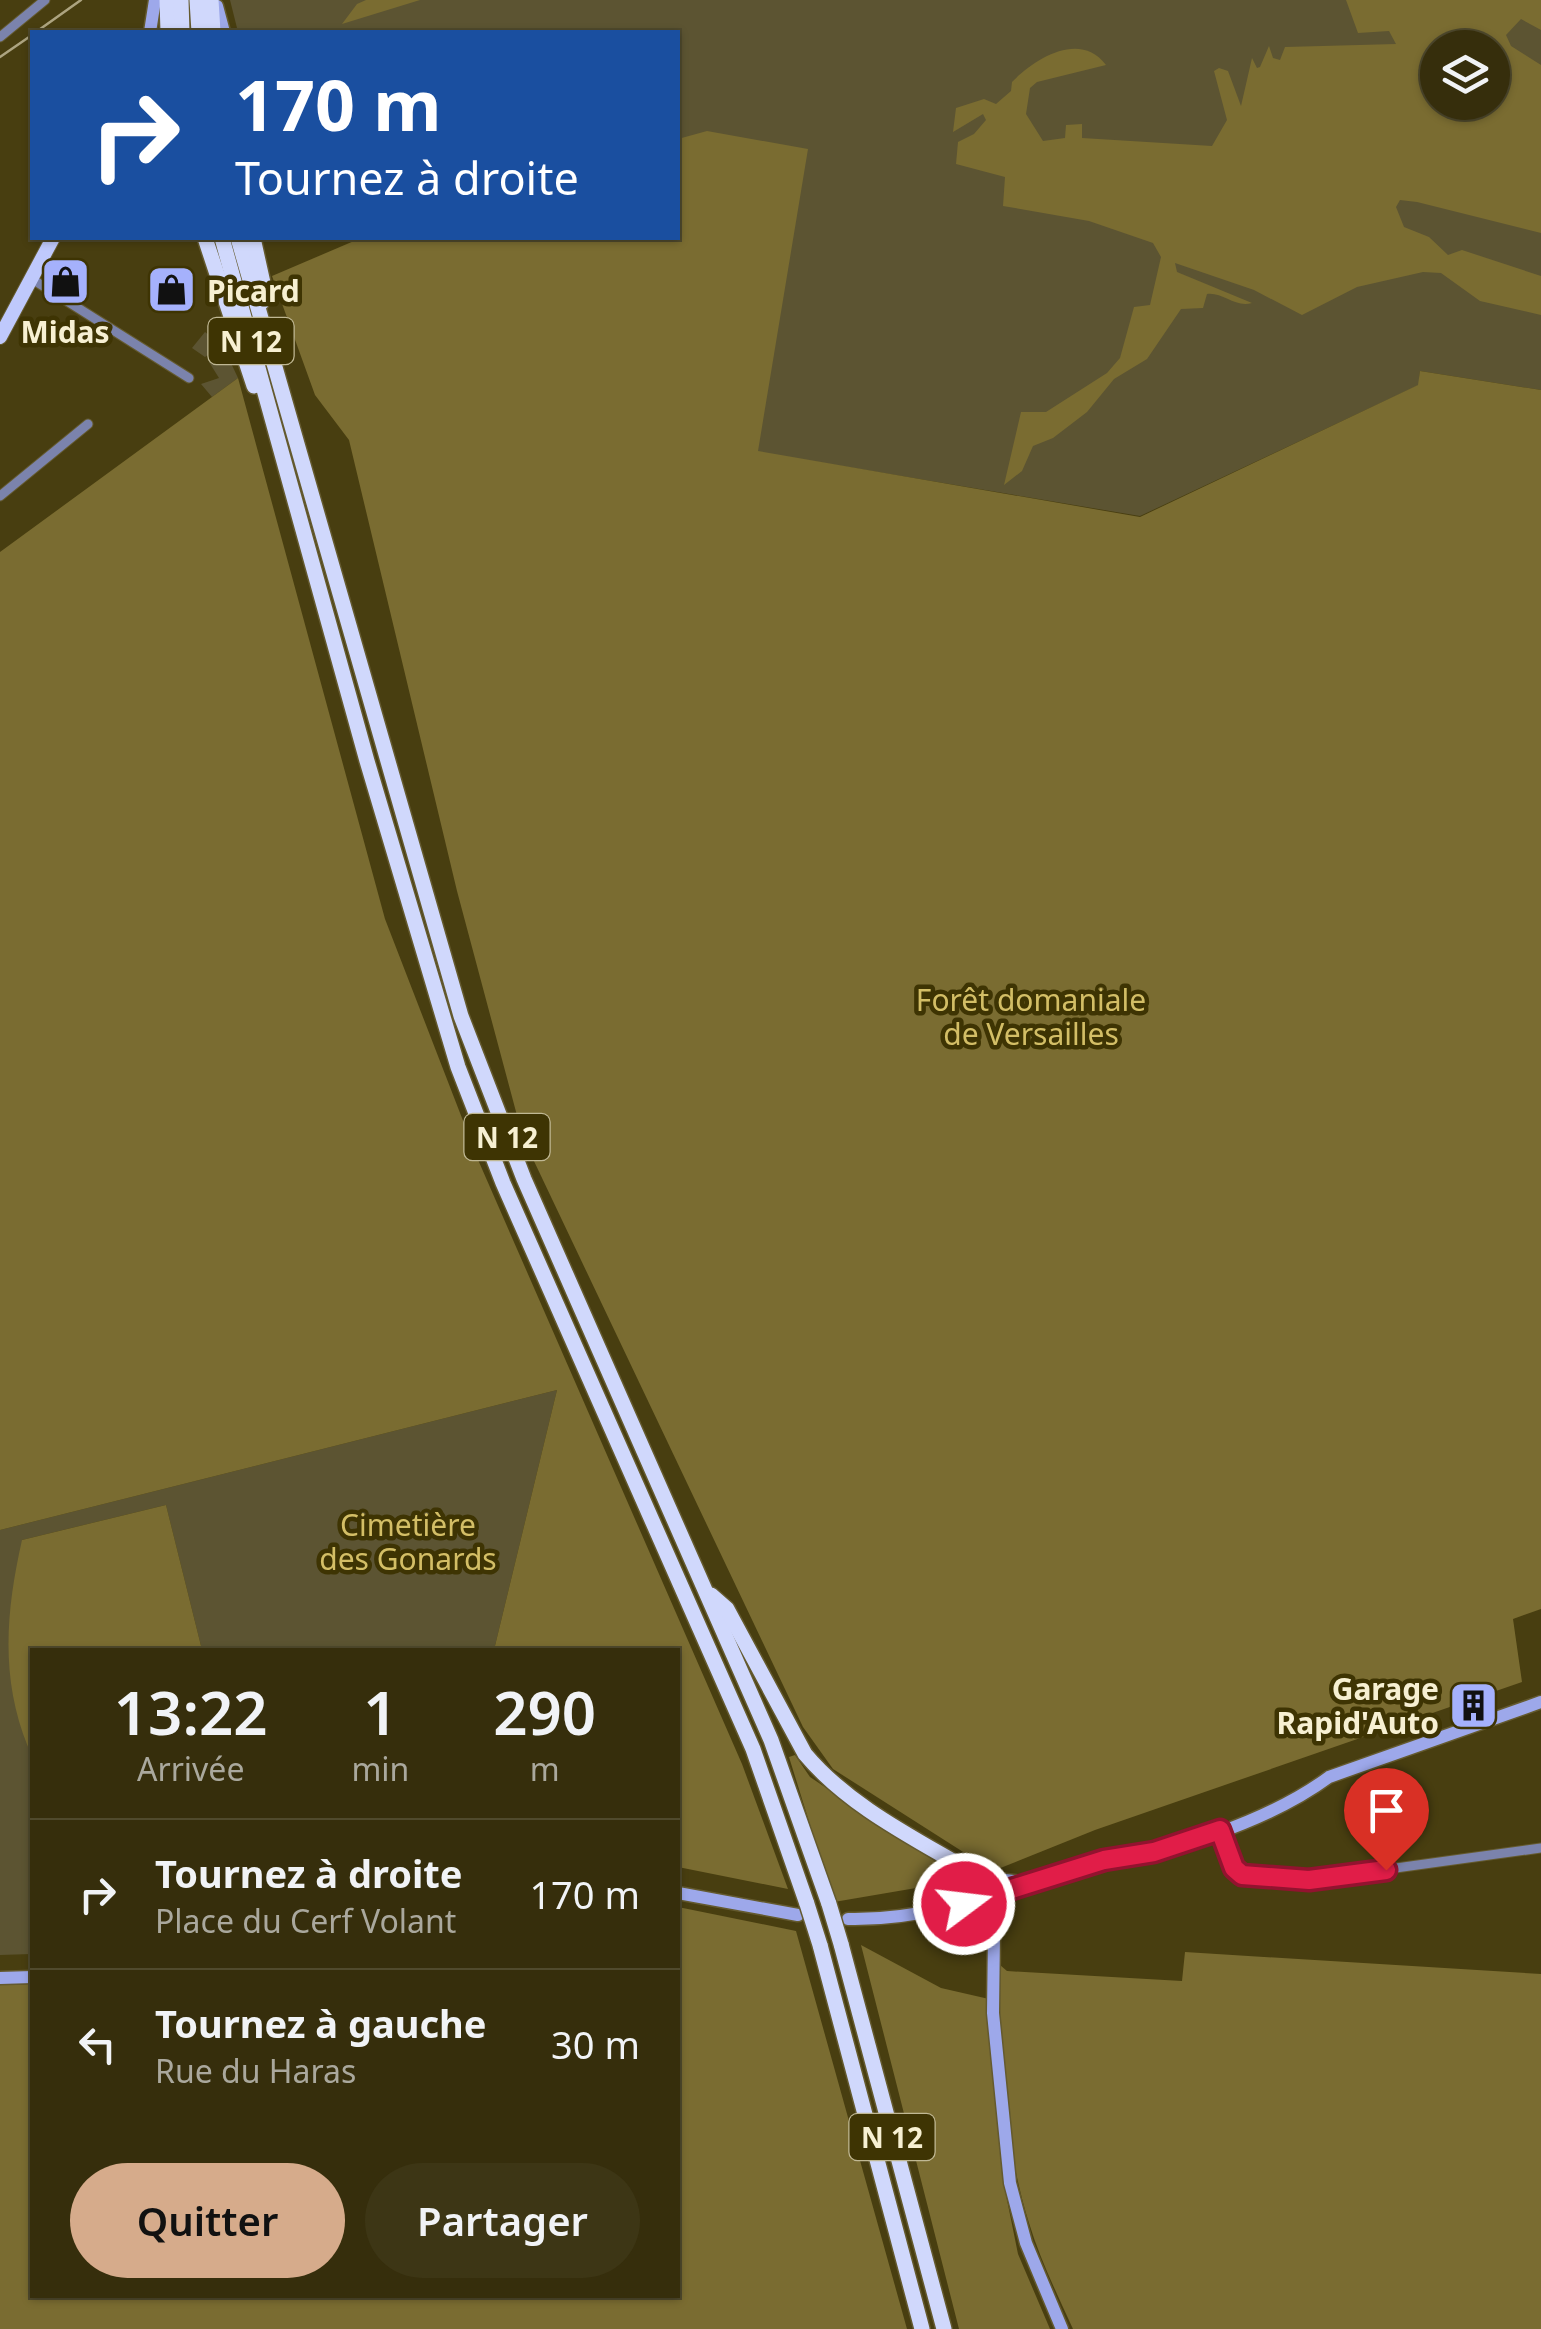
<!DOCTYPE html>
<html lang="fr">
<head>
<meta charset="utf-8">
<style>
	:root { --surface:#362e0c; --page:#3d3615; --text:#f1f3f6; --muted:#aaa89d; --line:#504a2d; --accent:#d6ab8b }
	body { margin:0; font-family:"Noto Sans",sans-serif; background:var(--page); color:var(--text); height:100vh; display:flex; flex-direction:column; font-size:38px; white-space:nowrap }
	* { box-sizing:border-box; margin:0 }
	p { font-size:32px; color:var(--muted) }
	.icon { flex:none; width:55px; height:55px; fill:none; stroke:currentColor; stroke-width:2; stroke-linecap:round; stroke-linejoin:round }
	.map { position:relative; flex:1; overflow:hidden }
	.side { position:absolute; left:30px; top:1648px; width:650px; height:650px; display:flex; flex-direction:column; background:var(--surface); border-radius:0px; box-shadow:0 2px 8px #0004,0 0 0 2px var(--line) }
	.side>* { flex:none }
	.guide { position:absolute; left:30px; top:30px; width:650px; height:210px; border-radius:0px; box-shadow:0 2px 8px #0004,0 0 0 2px var(--line); background:#1a4fa0; color:#fff; overflow:hidden }
	.controls { position:absolute; left:1420px; top:30px; display:grid; gap:20px }
	.controls a { display:grid; place-items:center; width:90px; height:90px; border-radius:50%; background:var(--surface); box-shadow:0 2px 8px #0004,0 0 0 2px var(--line); font-size:50px }
	.pin { position:absolute; display:grid; place-items:center; width:85px; height:85px; color:#fff; margin:-102px -42px; border-radius:50% 50% 50% 0; rotate:-45deg; box-shadow:0 0 10px #0007 }
	.pin .icon { rotate:45deg }
	.me { position:absolute; width:110px; margin:-55px; rotate:75deg; stroke-linejoin:round; filter:drop-shadow(0 0 8px #0008) }
	.turn { display:flex; align-items:center; gap:35px; height:210px; padding:0 40px; font-size:45px }
	.turn .icon { width:130px; height:130px; stroke-width:2.5 }
	.turn b { display:block; font-size:70px; line-height:85px }
	.eta { display:flex; justify-content:space-evenly; align-items:center; height:170px; text-align:center }
	.eta b { font-size:60px; font-weight:600; line-height:70px }
	.primary-button { display:flex; gap:20px; margin-top:auto; padding:20px 40px }
	.primary-button a { flex:1; height:115px; border-radius:60px; background:var(--accent); color:#111; font-size:40px; font-weight:600; line-height:115px; text-align:center }
	.primary-button a+a { background:var(--page); color:var(--text) }
	ul { padding:0; list-style:none }
	li { display:flex; align-items:center; gap:30px; height:150px; padding:0 40px; border-top:2px solid var(--line) }
	li div { flex:1 }
	li b { display:block; font-size:38px }
	li em { font-style:normal }
	.map>svg:first-child { display:block }
	.green { fill:#5c5432; fill-rule:evenodd }
	.forest { fill:#7a6c31; fill-rule:evenodd }
	.lines { fill:none; stroke-linecap:round; stroke-linejoin:round }
	.minor-casing { stroke:#645a2f; stroke-width:11 }
	.secondary-casing { stroke:#645a2f; stroke-width:15 }
	.primary-casing { stroke:#645a2f; stroke-width:16 }
	.trunk-casing { stroke:#645a2f; stroke-width:18 }
	.minor { stroke:#7b83ac; stroke-width:9 }
	.secondary { stroke:#9da8ea; stroke-width:12 }
	.primary { stroke:#bfc9fc; stroke-width:14 }
	.trunk { stroke:#d0d8fc; stroke-width:15 }
	.rail { stroke:#ada480; stroke-width:2.5 }
	.trunk-bridge-casing { stroke:#645a2f; stroke-width:18; stroke-linecap:butt }
	.trunk-bridge { stroke:#d0d8fc; stroke-width:15 }
	.route-casing { stroke:#92132f; stroke-width:25 }
	.route { stroke:#e11d48; stroke-width:18 }
	.labels { text-anchor:middle; dominant-baseline:central; stroke-width:9; stroke-linejoin:round; paint-order:stroke }
	.shield { fill:#3e3403; stroke:#c0b894; stroke-width:2.5 }
	.shield-label { font-size:28px; font-weight:bold; fill:#f7f0d2 }
	.poi-label { font-size:30px; font-weight:bold; fill:#f7f0d2; stroke:#3e3403; text-anchor:start }
	.park-label { font-size:30px; fill:#d3be66; stroke:#3e3403 }
</style>
</head>
<body>
<div class="map">
<svg width="1541" height="2329" viewBox="0 0 1541 2329">
	<rect width="100%" height="100%" fill="#483e10"/>
	<!-- green -->
	<g class="green">
		<path d="M 230,0 L 1541,0 L 1541,390 L 1420,371 L 1419,385 L 1140,516 L 757,452 L 678,153 L 678,32 L 238,32 ZM 1438,48 L 1492,48 L 1492,102 L 1438,102 Z"/>
		<polygon points="205,332 223,346 238,378 212,397 201,384 219,378 209,362 223,350 219,346 205,357 192,348"/>
		<polygon points="557,1390 494,1650 202,1650 166,1505 22,1540 28,1747 32,1747 32,1954 0,1955 0,1530"/>
	</g>
	<!-- forest -->
	<g class="forest">
		<polygon points="366,0 420,0 342,24 357,4"/>
		<path d="M 1346,0 L 1541,0 L 1541,30 L 1521,19 L 1506,35 L 1511,46 L 1541,65 L 1541,233 L 1417,202 L 1400,200 L 1396,207 L 1404,227 L 1429,237 L 1448,255 L 1462,250 L 1541,276 L 1541,315 L 1480,301 L 1441,273 L 1423,272 L 1357,287 L 1302,315 L 1254,290 L 1175,263 L 1177,272 L 1252,303 C 1235,308 1223,292 1207,294 L 1203,308 L 1181,309 L 1147,359 L 1114,379 L 1087,412 L 1053,438 L 1033,446 L 1022,471 L 1004,485 L 1021,412 L 1046,412 L 1107,373 L 1120,358 L 1134,307 L 1150,305 L 1161,257 L 1153,243 L 1089,221 L 1003,206 L 1005,177 L 956,164 L 958,142 L 974,134 L 986,120 L 983,114 L 953,132 L 956,108 L 984,99 L 996,104 L 1011,91 L 1012,82 C 1034,59 1080,30 1106,65 L 1037,82 L 1030,88 L 1026,114 L 1043,141 L 1065,138 L 1066,125 L 1082,124 L 1082,138 L 1212,146 L 1227,120 L 1214,71 L 1219,68 L 1228,71 L 1241,106 L 1252,58 L 1257,68 L 1260,67 L 1269,46 L 1273,58 L 1280,60 L 1285,47 L 1396,44 L 1389,31 L 1358,33 ZM 1438,48 L 1492,48 L 1492,102 L 1438,102 Z"/>
		<polygon points="707,131 808,149 758,451 1140,517 1418,385 1420,371 1541,390 1541,1609 1513,1619 1522,1682 1095,1830 993,1871 833,1769 803,1727 523,1138 457,891 349,440 315,395 272,276 361,238 678,238 678,139"/>
		<polygon points="238,378 385,919 479,1162 742,1764 788,1889 678,1867 678,1650 494,1650 557,1390 0,1530 0,552"/>
		<path d="M 166,1505 L 202,1650 L 32,1650 L 32,1747 L 28,1747 C 0,1678 6,1611 22,1540 Z"/>
		<polygon points="795,1755 810,1777 963,1880 834,1902 789,1757"/>
		<polygon points="678,1907 796,1931 907,2329 0,2329 0,1985 32,1984 32,2295 678,2295"/>
		<polygon points="861,1945 941,1988 989,1999 1003,2180 1018,2254 1050,2329 959,2329"/>
		<path d="M 1185,1952 L 1541,1974 L 1541,2329 L 1073,2329 C 1057,2294 1040,2259 1029,2223 C 1004,2143 998,2048 1000,1965 L 1007,1971 L 1182,1981 Z"/>
	</g>
	<g class="lines">
		<defs>
			<g id="minor">
				<polyline points="0,37 45,0"/>
				<polyline points="32,279 189,378"/>
				<polyline points="0,496 88,424"/>
				<polyline points="1220,1831 1234,1868 1241,1875 1309,1880 1541,1848"/>
			</g>
			<g id="secondary">
				<polyline points="217,6 224,32"/>
				<polyline points="150,32 155,0"/>
				<polyline points="963,1867 981,1877 1031,1883"/>
				<polyline points="981,1877 994,1933 993,2013 1010,2183 1026,2243 1062,2329"/>
				<polyline points="678,1893 798,1915"/>
				<path d="M 848,1919 C 940,1921 1022,1883 1108,1859 C 1123,1854 1139,1857 1154,1853 C 1213,1837 1279,1814 1329,1777 L 1541,1702"/>
				<polyline points="0,1978 32,1977"/>
			</g>
			<polyline id="primary" points="0,337 53,238"/>
			<g id="trunk">
				<polyline points="167,0 168,32"/>
				<polyline points="181,0 182,32"/>
				<polyline points="197,0 199,32"/>
				<polyline points="211,0 213,32"/>
				<polyline points="205,238 254,386"/>
				<polyline points="222,238 367,761 458,1067 503,1183 753,1749 807,1904"/>
				<polyline points="238,238 461,1016 524,1179 771,1740 829,1904"/>
				<polyline points="253,238 263,283 261,303"/>
				<path d="M 711,1595 L 727,1609 L 805,1754 C 847,1804 908,1835 963,1867"/>
				<polyline points="841,1944 944,2329"/>
				<polyline points="820,1945 922,2329"/>
			</g>
		</defs>
		<!-- minor casing -->
		<use href="#minor" class="minor-casing"/>
		<!-- secondary casing -->
		<use href="#secondary" class="secondary-casing"/>
		<!-- primary casing -->
		<use href="#primary" class="primary-casing"/>
		<!-- trunk casing -->
		<use href="#trunk" class="trunk-casing"/>
		<!-- minor -->
		<use href="#minor" class="minor"/>
		<!-- secondary -->
		<use href="#secondary" class="secondary"/>
		<!-- primary -->
		<use href="#primary" class="primary"/>
		<!-- trunk -->
		<use href="#trunk" class="trunk"/>
		<!-- rail -->
		<g class="rail">
			<polyline points="36,32 81,0"/>
			<polyline points="0,57 32,35"/>
		</g>
		<defs>
			<g id="trunk-bridge">
				<polyline points="807,1904 820,1945"/>
				<polyline points="829,1904 841,1944"/>
			</g>
		</defs>
		<!-- trunk-bridge casing -->
		<use href="#trunk-bridge" class="trunk-bridge-casing"/>
		<!-- trunk-bridge -->
		<use href="#trunk-bridge" class="trunk-bridge"/>
	</g>
	<g class="lines">
		<defs>
			<polyline id="route" points="964,1904 1104,1860 1154,1852 1220,1830 1234,1868 1242,1875 1309,1880 1386,1870"/>
		</defs>
		<!-- route casing -->
		<use href="#route" class="route-casing"/>
		<!-- route -->
		<use href="#route" class="route"/>
	</g>
	<!-- icons -->
	<defs>
		<symbol id="shop-square" viewBox="-11 -11 22 22"><rect x="-9" y="-9" width="18" height="18" rx="4" fill="#a5b1fc" stroke="#3e3403"/><path d="M-5-2.5h2.3a2.7 3.5 0 0 1 5.4 0H5L5.5 6h-11ZM-1.5-2.5h3a1.5 2.3 0 0 0-3 0Z" fill="#111"/></symbol>
		<symbol id="building-square" viewBox="-11 -11 22 22"><rect x="-9" y="-9" width="18" height="18" rx="4" fill="#a5b1fc" stroke="#3e3403"/><path d="M-4-6H4V6H1V3H-1V6H-4ZM-2.5-4.3h1.7v1.8h-1.7ZM.8-4.3h1.7v1.8H.8ZM-2.5-1h1.7V.8h-1.7ZM.8-1h1.7V.8H.8Z" fill="#111"/></symbol>
	</defs>
	<g fill-rule="evenodd">
		<use href="#shop-square" x="38" y="254" width="55" height="55"/>
		<use href="#shop-square" x="144" y="262" width="55" height="55"/>
		<use href="#building-square" x="1446" y="1678" width="55" height="55"/>
	</g>
	<g class="labels">
		<!-- shield labels -->
		<g class="shield">
			<rect x="208.5" y="318" width="85" height="46" rx="8"/>
			<rect x="464.5" y="1114" width="85" height="46" rx="8"/>
			<rect x="849.5" y="2114" width="85" height="46" rx="8"/>
		</g>
		<g class="shield-label">
			<text x="251" y="341">N 12</text>
			<text x="507" y="1137">N 12</text>
			<text x="892" y="2137">N 12</text>
		</g>
		<!-- poi labels -->
		<g class="poi-label">
			<text x="207" y="290">Picard</text>
			<text x="65" y="331" text-anchor="middle">Midas</text>
			<text x="1439" y="1688" text-anchor="end">Garage<tspan x="1439" dy="34">Rapid'Auto</tspan></text>
		</g>
		<!-- park labels -->
		<g class="park-label">
			<text x="1031" y="999">Forêt domaniale<tspan x="1031" dy="34">de Versailles</tspan></text>
			<text x="408" y="1524">Cimetière<tspan x="408" dy="34">des Gonards</tspan></text>
		</g>
	</g>
</svg>
<div class="controls">
<a><svg class="icon" aria-label="layers" viewBox="0 0 24 24"><path d="M12 4l9 5-9 5-9-5zM3 14l9 5 9-5"/></svg></a>
</div>
<div class="pin" style="left:1386px;top:1870px;background:#d93025"><svg class="icon" aria-label="arrive" viewBox="0 0 24 24"><path d="M6 21V4h12l-3 4 3 4H6"/></svg></div>
<svg class="me" style="left:964px;top:1904px" viewBox="-20 -20 40 40"><circle r="17" fill="#e11d48" stroke="#fff" stroke-width="3"/><path d="M0-11L8 9 0 5-8 9z" fill="#fff"/></svg>
<div class="guide">
<div class="turn"><svg class="icon" aria-label="right" viewBox="0 0 24 24"><path d="M7 20v-9h11M14 6l5 5-5 5"/></svg><div><b>170 m</b>Tournez à droite</div></div>
</div>
<section class="side">
<div class="eta">
<div><b>13:22</b><p>Arrivée</p></div>
<div><b>1</b><p>min</p></div>
<div><b>290</b><p>m</p></div>
</div>
<ul>
<li><svg class="icon" aria-label="right" viewBox="0 0 24 24"><path d="M7 20v-9h11M14 6l5 5-5 5"/></svg><div><b>Tournez à droite</b><p>Place du Cerf Volant</p></div><em>170 m</em></li>
<li><svg class="icon" aria-label="left" viewBox="0 0 24 24"><path d="M17 20v-9H6M10 6l-5 5 5 5"/></svg><div><b>Tournez à gauche</b><p>Rue du Haras</p></div><em>30 m</em></li>
</ul>
<div class="primary-button"><a>Quitter</a><a>Partager</a></div>
</section>
</div>
</body>
</html>
